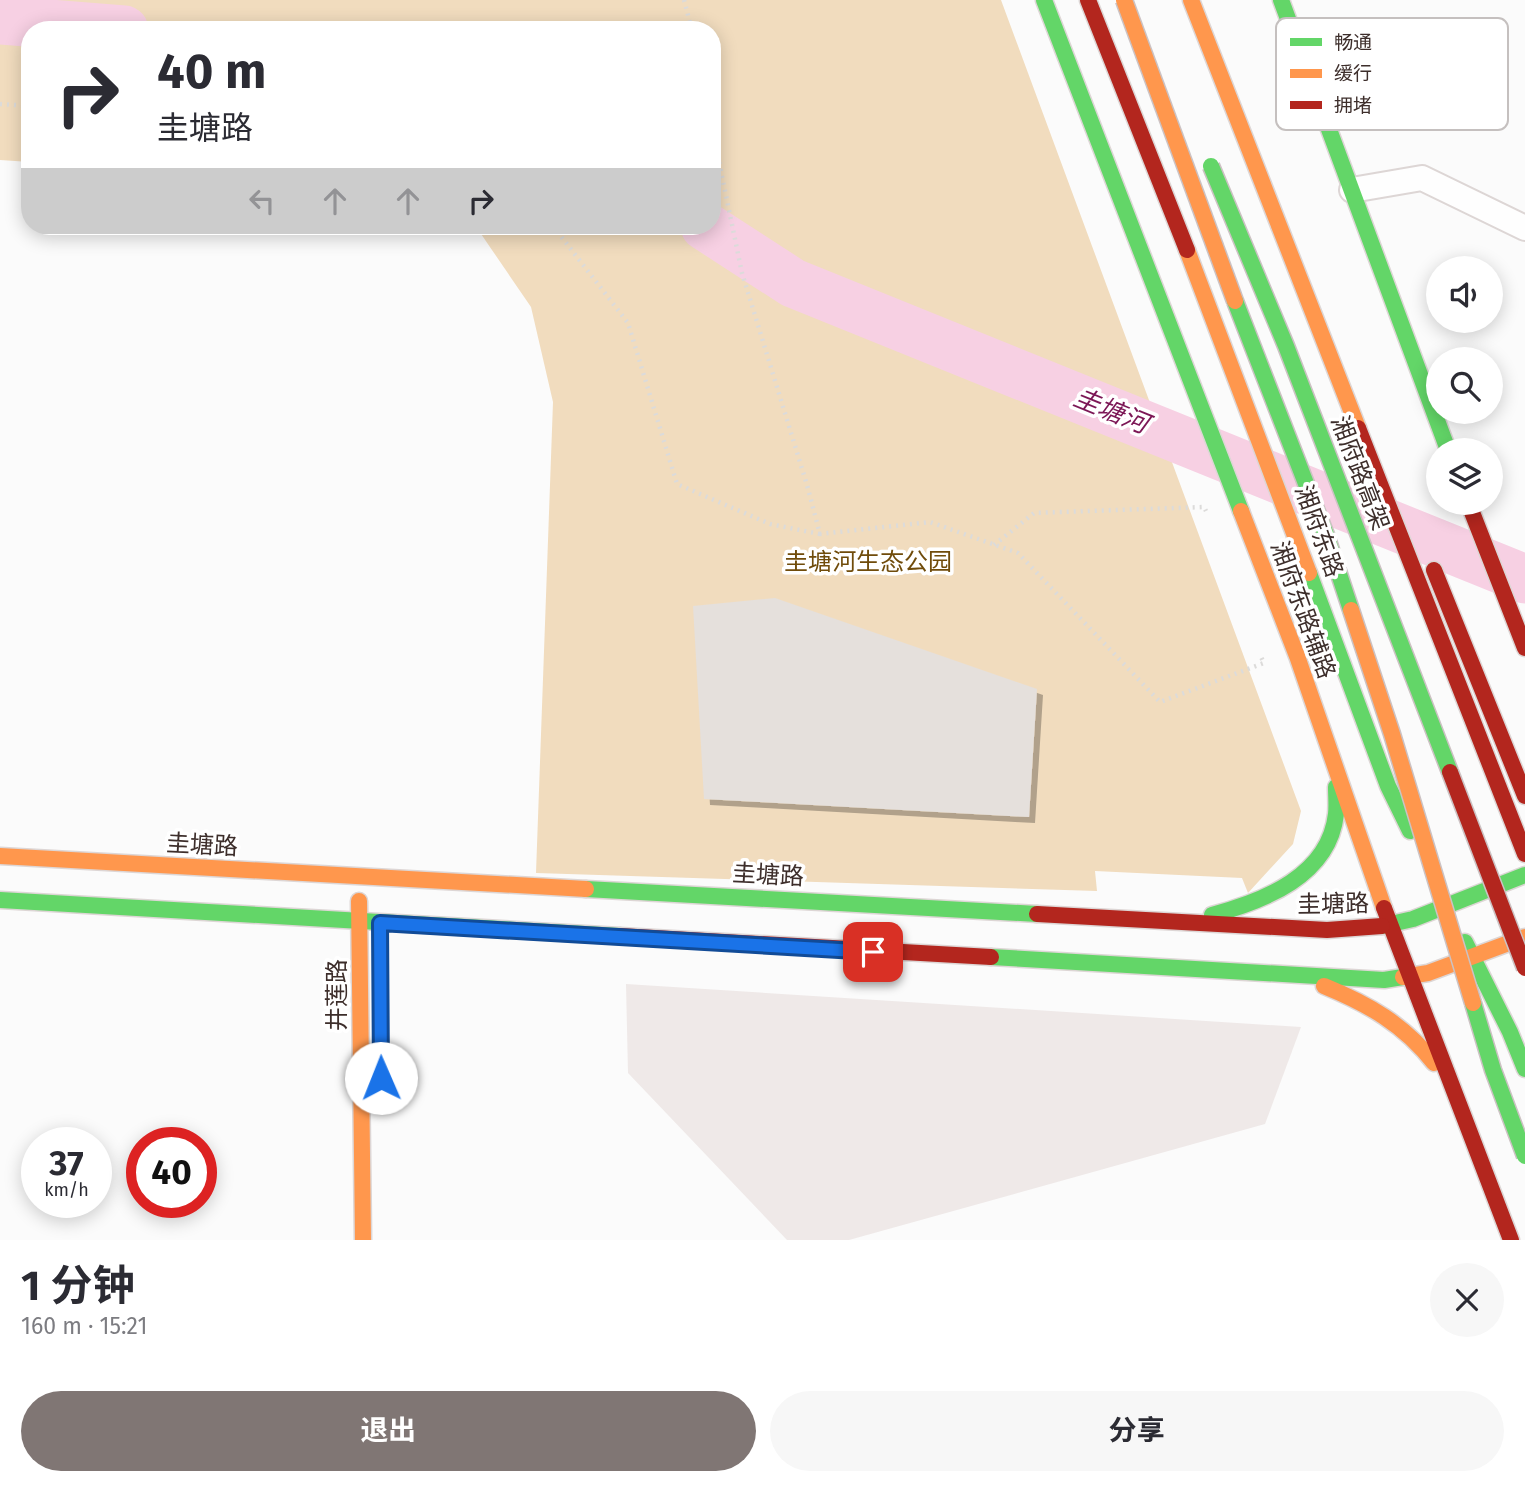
<!DOCTYPE html>
<html lang="zh">
<head>
<meta charset="utf-8">
<style>
	:root { --surface:#fff; --page:#f7f7f7; --text:#2b2b33; --muted:#7c7c81; --accent:#807674 }
	body { margin:0; font-family:"Fira Sans","Noto Sans SC",sans-serif; background:var(--page); color:var(--text); height:100vh; display:flex; flex-direction:column; font-size:26px; white-space:nowrap }
	* { box-sizing:border-box; margin:0 }
	p { font-size:23px; color:var(--muted) }
	.icon { flex:none; width:38px; height:38px; fill:none; stroke:currentColor; stroke-width:2; stroke-linecap:round; stroke-linejoin:round }
	.map { position:relative; height:1240px; overflow:hidden }
	.details { display:flex; flex-direction:column; background:var(--surface); flex:1 }
	.details>* { flex:none }
	.guide { position:absolute; left:21px; top:21px; width:700px; height:214px; border-radius:28px; box-shadow:0 4px 18px #0003; background:#fff; color:var(--text); overflow:hidden }
	.tools { position:absolute; left:1426px; top:256px; display:grid; gap:14px }
	.tools a { display:grid; place-items:center; width:77px; height:77px; border-radius:50%; background:var(--surface); box-shadow:0 4px 18px #0003; font-size:35px }
	.speed { position:absolute; left:21px; top:1127px; display:flex; gap:14px; font-size:35px; font-weight:700; text-align:center }
	.speed>* { display:grid; place-content:center; width:91px; height:91px; border-radius:50%; background:var(--surface); box-shadow:0 4px 18px #0003; line-height:1 }
	.speed small { font-size:18px; font-weight:400 }
	.speed .limit { border:10px solid #d22; background:#fff; color:#111 }
	.pin { position:absolute; display:grid; place-items:center; width:60px; height:60px; color:#fff; margin:-30px; border-radius:14px; box-shadow:0 4px 10px #0006 }
	.me { position:absolute; width:77px; margin:-38px; rotate:359deg; stroke-linejoin:round; filter:drop-shadow(0 0 5px #0008) }
	.turn { display:flex; align-items:center; gap:24px; height:147px; padding:0 21px; font-size:32px }
	.turn .icon { width:91px; height:91px; stroke-width:2.5 }
	.turn b { display:block; font-size:49px; line-height:60px }
	.lanes { display:flex; align-items:center; height:66px; padding:0 21px; background:#0003; justify-content:center; gap:35px; direction:ltr }
	.lanes .off { opacity:.35 }
	.round { display:grid; place-items:center; flex:none; width:74px; height:74px; border-radius:37px; background:var(--page) }
	.headline { display:flex; align-items:center; justify-content:space-between; height:119px; padding:0 21px }
	h1 { font-size:42px; font-weight:700; line-height:52px }
	.action { display:flex; gap:14px; margin-top:auto; padding:14px 21px }
	.action a { flex:1; height:80px; border-radius:42px; background:var(--accent); color:#fff; font-size:28px; font-weight:700; line-height:80px; text-align:center }
	.action a+a { background:var(--page); color:var(--text) }
	.map>svg:first-child { display:block }
	.built { fill:#efe9e8 }
	.green { fill:#f1dcbe }
	.lines { fill:none; stroke-linecap:round; stroke-linejoin:round }
	.river { stroke:#f7d0e3; stroke-width:49 }
	.building { fill:#e5e0dc; filter:url(#shadow) }
	.street-casing { stroke:#ddd6d5; stroke-width:28 }
	.fast-casing { stroke:#ddd6d5; stroke-width:19 }
	.slow-casing { stroke:#ddd6d5; stroke-width:19 }
	.jam-casing { stroke:#ddd6d5; stroke-width:19 }
	.path { stroke:#dcdbda; stroke-width:4.5; stroke-dasharray:2 5; stroke-linecap:butt }
	.street { stroke:#fefefe; stroke-width:24 }
	.fast { stroke:#63d668; stroke-width:16 }
	.slow { stroke:#ff974d; stroke-width:16 }
	.jam { stroke:#b3261e; stroke-width:16 }
	.fast-bridge-casing { stroke:#ccc2c3; stroke-width:19; stroke-linecap:butt }
	.slow-bridge-casing { stroke:#ccc2c3; stroke-width:19; stroke-linecap:butt }
	.jam-bridge-casing { stroke:#ccc2c3; stroke-width:19; stroke-linecap:butt }
	.fast-bridge { stroke:#63d668; stroke-width:16 }
	.slow-bridge { stroke:#ff974d; stroke-width:16 }
	.jam-bridge { stroke:#b3261e; stroke-width:16 }
	.route-casing { stroke:#114b97; stroke-width:18 }
	.route { stroke:#1a73e8; stroke-width:12 }
	.labels { text-anchor:middle; dominant-baseline:central; stroke-width:7; stroke-linejoin:round; paint-order:stroke }
	.street-label { font-size:24px; fill:#3d2e2b; stroke:#fff }
	.park-label { font-size:24px; fill:#704c0b; stroke:#fff }
	.water-label { font-size:26px; font-style:italic; fill:#7c1756; stroke:#fff }
	.key { fill:#fff; stroke:#c5c0bf; stroke-width:2 }
	.key-label { font-size:19px; fill:#3d2e2b }
</style>
</head>
<body>
<div class="map">
<svg width="1525" height="1240" viewBox="0 0 1525 1240">
	<defs>
		<filter id="shadow"><feDropShadow dx="6" dy="6" stdDeviation="0" flood-color="#0004"/></filter>
	</defs>
	<rect width="100%" height="100%" fill="#fbfbfb"/>
	<!-- built -->
	<polygon class="built" points="626,984 1301,1027 1265,1124 849,1240 787,1240 628,1073"/>
	<!-- green -->
	<polygon class="green" points="0,0 1001,0 1301,811 1293,844 1248,893 1242,878 1095,871 1097,891 536,873 553,402 531,307 479,231 470,226 712,226 712,30 30,30 30,162 0,160"/>
	<g class="lines">
		<!-- river -->
		<g class="river">
			<polyline points="0,20 124,30"/>
			<polyline points="705,226 793,283 1525,579"/>
		</g>
	</g>
	<!-- building -->
	<polygon class="building" points="775,598 1037,689 1029,817 704,799 693,606"/>
	<g class="lines">
		<defs>
			<polyline id="street" points="1352,190 1422,178 1525,228"/>
			<g id="fast">
				<polyline points="1044,0 1241,511"/>
				<polyline points="1281,0 1448,450"/>
				<polyline points="1309,573 1388,786 1410,831"/>
				<polyline points="586,889 1037,914"/>
				<polyline points="0,900 620,936"/>
				<path d="M 1212,915 C 1264,901 1329,876 1336,814 C 1337,806 1336,796 1336,787"/>
				<polyline points="1382,926 1413,919 1525,875"/>
				<polyline points="1465,942 1510,1032 1525,1069"/>
				<polyline points="991,957 1384,980 1403,977"/>
			</g>
			<g id="slow">
				<polyline points="1191,0 1358,428"/>
				<polyline points="1187,250 1309,573"/>
				<polyline points="1241,511 1297,656 1384,908"/>
				<polyline points="0,856 586,889"/>
				<polyline points="359,901 363,1240"/>
				<polyline points="1403,977 1428,973 1525,937"/>
				<path d="M 1324,986 C 1368,1004 1405,1025 1434,1063"/>
			</g>
			<g id="jam">
				<polyline points="1088,0 1187,250"/>
				<polyline points="1358,428 1525,854"/>
				<polyline points="1468,502 1525,648"/>
				<polyline points="1434,570 1525,796"/>
				<polyline points="1384,908 1511,1240"/>
				<polyline points="1037,914 1327,930 1382,926"/>
				<polyline points="620,936 991,957"/>
			</g>
		</defs>
		<!-- street casing -->
		<use href="#street" class="street-casing"/>
		<!-- fast casing -->
		<use href="#fast" class="fast-casing"/>
		<!-- slow casing -->
		<use href="#slow" class="slow-casing"/>
		<!-- jam casing -->
		<use href="#jam" class="jam-casing"/>
		<!-- path -->
		<g class="path">
			<polyline points="684,0 692,30"/>
			<polyline points="0,104 30,106"/>
			<polyline points="712,128 742,273 807,485 820,534 930,522 1018,553 1160,702 1264,663 1261,657"/>
			<polyline points="553,226 628,323 677,484 770,524 820,534"/>
			<polyline points="994,545 1034,513 1204,507 1206,511"/>
		</g>
		<!-- street -->
		<use href="#street" class="street"/>
		<!-- fast -->
		<use href="#fast" class="fast"/>
		<!-- slow -->
		<use href="#slow" class="slow"/>
		<!-- jam -->
		<use href="#jam" class="jam"/>
		<defs>
			<g id="fast-bridge">
				<polyline points="1211,166 1286,346 1450,772"/>
				<polyline points="1235,301 1326,535 1351,610"/>
				<polyline points="1473,1003 1493,1070 1525,1156"/>
			</g>
			<g id="slow-bridge">
				<polyline points="1124,0 1235,301"/>
				<polyline points="1351,610 1392,734 1473,1003"/>
			</g>
			<polyline id="jam-bridge" points="1450,772 1525,968"/>
		</defs>
		<!-- fast-bridge casing -->
		<use href="#fast-bridge" class="fast-bridge-casing"/>
		<!-- slow-bridge casing -->
		<use href="#slow-bridge" class="slow-bridge-casing"/>
		<!-- jam-bridge casing -->
		<use href="#jam-bridge" class="jam-bridge-casing"/>
		<!-- fast-bridge -->
		<use href="#fast-bridge" class="fast-bridge"/>
		<!-- slow-bridge -->
		<use href="#slow-bridge" class="slow-bridge"/>
		<!-- jam-bridge -->
		<use href="#jam-bridge" class="jam-bridge"/>
	</g>
	<g class="lines">
		<defs>
			<polyline id="route" points="381,1078 380,923 873,952"/>
		</defs>
		<!-- route casing -->
		<use href="#route" class="route-casing"/>
		<!-- route -->
		<use href="#route" class="route"/>
	</g>
	<g class="labels">
		<!-- street labels -->
		<g class="street-label">
			<text transform="translate(1360 473) rotate(69)">湘府路高架</text>
			<text transform="translate(1319 531) rotate(70)">湘府东路</text>
			<text transform="translate(1303 610) rotate(70)">湘府东路辅路</text>
			<text transform="translate(202 845) rotate(3)">圭塘路</text>
			<text transform="translate(768 875) rotate(3)">圭塘路</text>
			<text transform="translate(1333 904) rotate(-1)">圭塘路</text>
			<text transform="translate(337 995) rotate(-90)">井莲路</text>
		</g>
		<!-- park labels -->
		<g class="park-label">
			<text x="868" y="562">圭塘河生态公园</text>
		</g>
		<!-- water labels -->
		<g class="water-label">
			<text transform="translate(1111 411) rotate(22)">圭塘河</text>
		</g>
	</g>
	<!-- legend -->
	<rect x="1276" y="18" width="232" height="112" rx="10" class="key"/>
	<rect x="1290" y="38" width="32" height="8" fill="#63d668"/>
	<rect x="1290" y="69" width="32" height="9" fill="#ff974d"/>
	<rect x="1290" y="101" width="32" height="8" fill="#b3261e"/>
	<g class="key-label">
		<text x="1334" y="49">畅通</text>
		<text x="1334" y="80">缓行</text>
		<text x="1334" y="112">拥堵</text>
	</g>
</svg>
<div class="tools">
<a><svg class="icon" aria-label="sound" viewBox="0 0 24 24"><path d="M4 9h4l5-4v14l-5-4H4zM17 9q2 3 0 6"/></svg></a>
<a><svg class="icon" aria-label="search" viewBox="0 0 24 24"><circle cx="10" cy="10" r="6"/><path d="M15 15l6 6"/></svg></a>
<a><svg class="icon" aria-label="layers" viewBox="0 0 24 24"><path d="M12 4l9 5-9 5-9-5zM3 14l9 5 9-5"/></svg></a>
</div>
<div class="speed"><div>37<small>km/h</small></div><div class="limit">40</div></div>
<div class="pin" style="left:873px;top:952px;background:#d93025"><svg class="icon" aria-label="arrive" viewBox="0 0 24 24"><path d="M6 21V4h12l-3 4 3 4H6"/></svg></div>
<svg class="me" style="left:381px;top:1078px" viewBox="-20 -20 40 40"><circle r="19" fill="#fff"/><path d="M0-13L10 11 0 6-10 11z" fill="#1a73e8"/></svg>
<div class="guide">
<div class="turn"><svg class="icon" aria-label="right" viewBox="0 0 24 24"><path d="M7 20v-9h11M14 6l5 5-5 5"/></svg><div><b>40 m</b>圭塘路</div></div>
<div class="lanes"><svg class="icon off" aria-label="left" viewBox="0 0 24 24"><path d="M17 20v-9H6M10 6l-5 5 5 5"/></svg><svg class="icon off" aria-label="ahead" viewBox="0 0 24 24"><path d="M12 20V5M6 11l6-6 6 6"/></svg><svg class="icon off" aria-label="ahead" viewBox="0 0 24 24"><path d="M12 20V5M6 11l6-6 6 6"/></svg><svg class="icon" aria-label="right" viewBox="0 0 24 24"><path d="M7 20v-9h11M14 6l5 5-5 5"/></svg></div>
</div>
</div>
<section class="details">
<div class="headline"><div><h1>1 分钟</h1><p>160 m · 15:21</p></div><a class="round"><svg class="icon" aria-label="close" viewBox="0 0 24 24"><path d="M6 6l12 12M18 6L6 18"/></svg></a></div>
<div class="action"><a>退出</a><a>分享</a></div>
</section>
</body>
</html>
